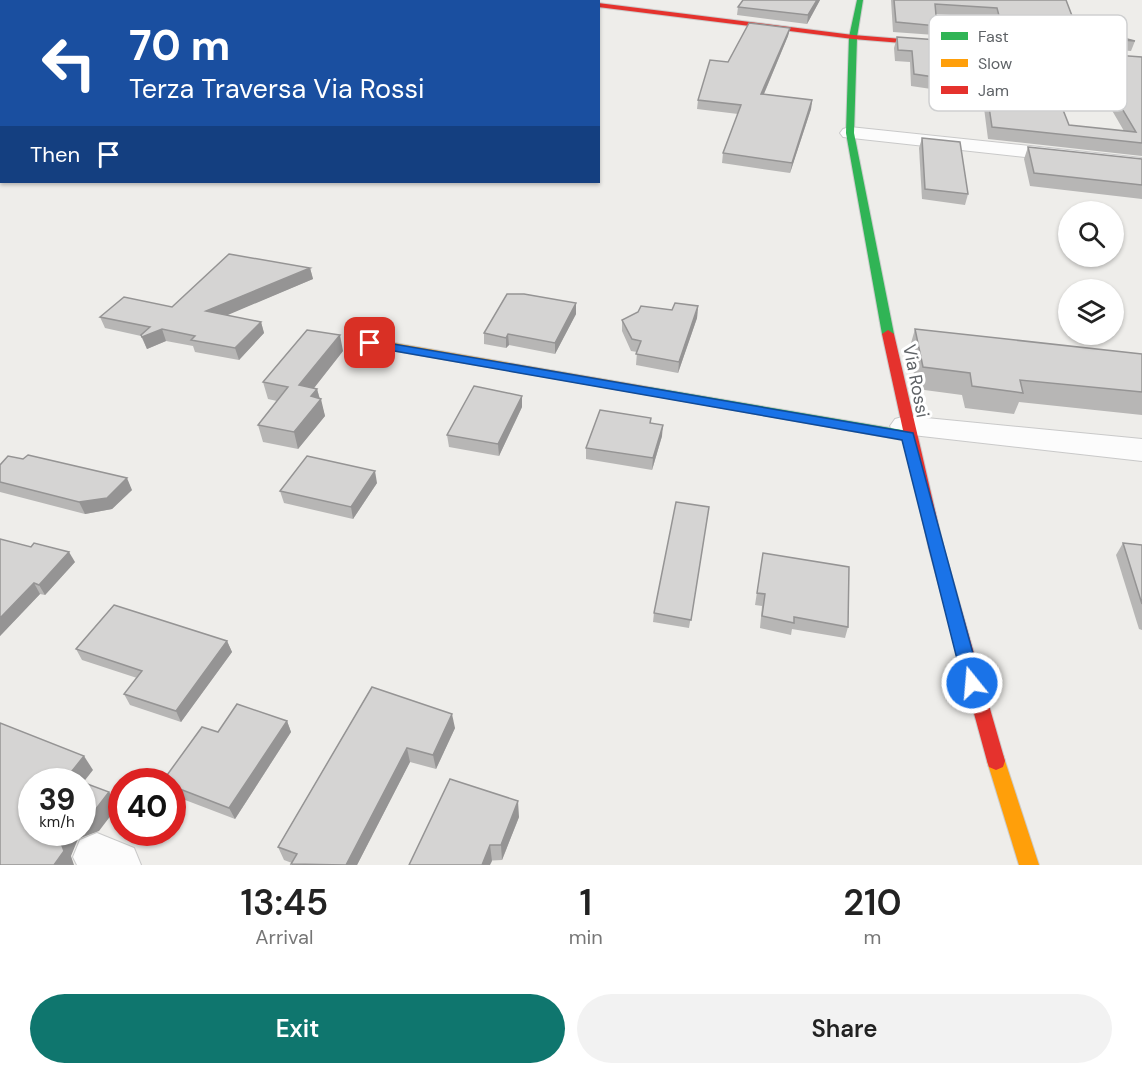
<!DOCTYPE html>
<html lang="en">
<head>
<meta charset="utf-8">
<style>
	:root { --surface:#fff; --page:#f2f2f2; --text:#222; --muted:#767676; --accent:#0f766e }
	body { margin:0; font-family:"DM Sans",sans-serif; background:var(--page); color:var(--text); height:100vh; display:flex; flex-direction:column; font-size:22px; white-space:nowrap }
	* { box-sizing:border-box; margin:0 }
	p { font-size:20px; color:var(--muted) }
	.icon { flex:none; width:33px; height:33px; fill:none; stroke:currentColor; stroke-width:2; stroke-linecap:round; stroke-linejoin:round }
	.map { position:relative; height:865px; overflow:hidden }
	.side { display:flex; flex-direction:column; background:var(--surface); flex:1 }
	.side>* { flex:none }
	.hud { position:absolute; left:0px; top:0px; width:600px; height:183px; box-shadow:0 2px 4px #0004; background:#1a4fa0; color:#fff; overflow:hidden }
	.tools { position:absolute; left:1058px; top:201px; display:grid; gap:12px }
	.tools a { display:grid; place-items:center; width:66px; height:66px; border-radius:50%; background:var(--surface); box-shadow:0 2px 4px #0004; font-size:30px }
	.speed { position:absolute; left:18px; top:768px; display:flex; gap:12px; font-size:30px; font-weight:700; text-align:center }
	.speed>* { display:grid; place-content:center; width:78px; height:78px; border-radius:50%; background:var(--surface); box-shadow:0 2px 4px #0004; line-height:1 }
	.speed small { font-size:15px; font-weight:400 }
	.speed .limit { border:9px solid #d22; background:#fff; color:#111 }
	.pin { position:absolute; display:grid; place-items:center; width:51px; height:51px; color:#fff; margin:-26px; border-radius:12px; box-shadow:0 3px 9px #0006 }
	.me { position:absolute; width:66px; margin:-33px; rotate:343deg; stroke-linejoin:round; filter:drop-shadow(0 0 4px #0008) }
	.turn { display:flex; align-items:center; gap:21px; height:126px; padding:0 30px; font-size:27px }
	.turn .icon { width:78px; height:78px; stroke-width:2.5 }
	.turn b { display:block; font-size:42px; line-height:51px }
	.then { display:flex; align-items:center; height:57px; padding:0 30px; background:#0003; gap:12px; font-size:22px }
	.eta { display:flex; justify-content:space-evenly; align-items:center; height:102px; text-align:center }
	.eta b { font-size:36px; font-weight:600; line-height:42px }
	.cta { display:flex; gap:12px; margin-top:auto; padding:12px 30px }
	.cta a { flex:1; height:69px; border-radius:36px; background:var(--accent); color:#fff; font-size:24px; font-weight:600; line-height:69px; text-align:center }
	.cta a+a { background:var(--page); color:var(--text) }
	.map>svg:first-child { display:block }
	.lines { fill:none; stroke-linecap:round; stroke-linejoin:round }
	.street-casing { stroke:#c9c9c9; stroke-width:2 }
	.fast-casing { stroke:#cbcbcb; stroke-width:2 }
	.slow-casing { stroke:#cbcbcb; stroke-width:2 }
	.jam-casing { stroke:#cbcbcb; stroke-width:2 }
	.street { fill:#fcfcfc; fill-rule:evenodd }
	.fast { fill:#30b455; fill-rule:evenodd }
	.slow { fill:#ff9f0a; fill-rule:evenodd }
	.jam { fill:#e5322d; fill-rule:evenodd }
	.wall { fill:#b7b6b5 }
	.shaded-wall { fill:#959494 }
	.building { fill:#d5d4d3; stroke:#959494; stroke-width:1.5 }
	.route { fill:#1a73e8; stroke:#114b97; stroke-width:1.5 }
	.labels { text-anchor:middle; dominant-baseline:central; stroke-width:6; stroke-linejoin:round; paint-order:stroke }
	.street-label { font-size:18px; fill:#5f6367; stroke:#fff }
	.key { fill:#fff; stroke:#cfd0d1; stroke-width:1.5 }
	.key-label { font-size:16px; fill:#5f6367 }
</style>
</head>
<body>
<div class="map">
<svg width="1142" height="865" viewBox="0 0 1142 865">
	<rect width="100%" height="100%" fill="#eeedea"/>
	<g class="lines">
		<defs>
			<g id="street">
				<polygon points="557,0 580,0 582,2 558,2"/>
				<polygon points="850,127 1142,158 1142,170 843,137 840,133 843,129"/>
				<polygon points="906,416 1142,439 1142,461 895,433 890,426 895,419"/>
				<polygon points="97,833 134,848 141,865 77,865 73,857 80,840"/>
			</g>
			<g id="fast">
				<polygon points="857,0 863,0 857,37 854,133 894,334 888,338 882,334 846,133 849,37"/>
				<polygon points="649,387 908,431 915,436 908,441 644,394 643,391"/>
			</g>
			<g id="slow">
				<polygon points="902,39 1142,58 1142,62 899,43 899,39"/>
				<polygon points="371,339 649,387 655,391 649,395 367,346 365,343"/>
				<polygon points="996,752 1003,755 1005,761 1039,865 1019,865 987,761 989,755"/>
			</g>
			<g id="jam">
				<polygon points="598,3 853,35 902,39 906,41 902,43 853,39 598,7"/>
				<polygon points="888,330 894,334 944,549 1005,761 1003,767 996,770 989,767 987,761 929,549 882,334"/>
			</g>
		</defs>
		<!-- street casing -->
		<use href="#street" class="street-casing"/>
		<!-- fast casing -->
		<use href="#fast" class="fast-casing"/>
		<!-- slow casing -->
		<use href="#slow" class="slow-casing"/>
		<!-- jam casing -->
		<use href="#jam" class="jam-casing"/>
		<!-- street -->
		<use href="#street" class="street"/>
		<!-- fast -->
		<use href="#fast" class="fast"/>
		<!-- slow -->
		<use href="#slow" class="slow"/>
		<!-- jam -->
		<use href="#jam" class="jam"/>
	</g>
	<!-- wall -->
	<g class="wall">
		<polygon points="0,0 2,2 2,26 0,26"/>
		<polygon points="743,0 820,0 807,24 737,15 738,7"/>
		<polygon points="891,0 1066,0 1074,21 1135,41 1131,51 1001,41 994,18 936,14 937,26 935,35 893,32"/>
		<polygon points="790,28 788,36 764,94 812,100 811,109 790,173 722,163 723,153 738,114 697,109 698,100"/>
		<polygon points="897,37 941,78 938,90 911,86 910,62 895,61 894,48"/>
		<polygon points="1008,46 1069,125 1124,131 1085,64 1089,53 1142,57 1142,156 988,139 980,77 983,66 1008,68 1005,57"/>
		<polygon points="2,69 2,97 0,97 0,70"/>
		<polygon points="922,138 968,194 965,205 922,199 919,148"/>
		<polygon points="1028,147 1142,159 1142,199 1030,186 1024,159"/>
		<polygon points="310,268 313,279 226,315 261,322 264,333 239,360 195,352 193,346 166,341 147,349 141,336 105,328 100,317 172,307"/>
		<polygon points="576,303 576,314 555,354 509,345 506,348 484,344 484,333"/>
		<polygon points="698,306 697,318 678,373 636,365 637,352 631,351 622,331 622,320"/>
		<polygon points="915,329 1142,354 1142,415 1019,402 1014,414 965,408 962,395 917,389 909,350"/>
		<polygon points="343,351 314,388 317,389 325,416 298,449 263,442 258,425 277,401 268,399 263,382"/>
		<polygon points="522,396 522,407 499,456 449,447 447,435"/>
		<polygon points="651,418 651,423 662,436 652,470 586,459 586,448"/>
		<polygon points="0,465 132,490 112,509 85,514 0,492"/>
		<polygon points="377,483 353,519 284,503 280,491"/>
		<polygon points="709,507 689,628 653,622 654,613"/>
		<polygon points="0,539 75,562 45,595 40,594 0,636"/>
		<polygon points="1123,543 1142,545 1142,630 1139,629 1116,555"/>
		<polygon points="763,553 848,627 845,638 792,629 791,635 760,628 762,606 755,605"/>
		<polygon points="227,641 232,652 181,722 130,705 124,694 137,678 82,660 76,649"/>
		<polygon points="372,687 455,728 436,769 410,762 357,865 292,865 292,863 284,860 278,847"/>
		<polygon points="287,721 291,732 235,819 172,795 172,782 218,732"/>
		<polygon points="519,817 502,860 409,865"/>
	</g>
	<!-- shaded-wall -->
	<g class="shaded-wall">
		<polygon points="91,0 119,0 115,2 88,2"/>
		<polygon points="817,0 820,0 807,24 808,15"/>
		<polygon points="790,28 788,36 760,103 761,94"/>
		<polygon points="812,100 811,109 790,173 792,163"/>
		<polygon points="310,268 313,279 209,323 206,311"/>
		<polygon points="576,303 576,314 555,354 555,343"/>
		<polygon points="698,306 697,318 678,373 679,362"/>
		<polygon points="261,322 264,333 239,360 235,348"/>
		<polygon points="162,329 166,341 147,349 142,337"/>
		<polygon points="508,334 509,345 506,348 506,338"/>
		<polygon points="340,335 343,351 303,402 299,385"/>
		<polygon points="317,389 320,400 321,399 325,416 298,449 294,432 311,396"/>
		<polygon points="522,396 522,407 499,456 498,444"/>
		<polygon points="663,425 662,436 652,470 653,458"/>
		<polygon points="375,471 377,483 353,519 351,507"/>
		<polygon points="127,478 132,490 112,509 85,514 79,502"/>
		<polygon points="69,552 75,562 45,595 39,585"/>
		<polygon points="34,583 40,594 0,636 0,618"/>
		<polygon points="227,641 232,652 181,722 176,711"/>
		<polygon points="452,714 455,728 436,769 433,755"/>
		<polygon points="287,721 291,732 235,819 229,808"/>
		<polygon points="407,748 410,762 357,865 346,865"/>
		<polygon points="84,756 93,770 82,784 68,776"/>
		<polygon points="109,792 118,806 99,831 78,839 71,856 74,865 54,865 61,843 65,832 82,832 82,820"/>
		<polygon points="518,801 519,817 502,860 501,845"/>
		<polygon points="490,845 492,861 490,865 482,865"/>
	</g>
	<!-- building -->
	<g class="building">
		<polygon points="0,0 91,0 88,2 2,2 2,15 0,15"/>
		<polygon points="743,0 817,0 808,15 738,7"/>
		<polygon points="894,0 1066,0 1074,21 1118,25 1127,39 1135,41 1003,31 997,8 935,4 937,26 896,22"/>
		<polygon points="749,23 790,28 761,94 812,100 792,163 723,153 741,105 698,100 710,60 728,62"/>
		<polygon points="897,37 938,40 941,78 914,74 912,51 898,50"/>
		<polygon points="1008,46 1039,49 1069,125 1136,132 1089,53 1142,57 1142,143 992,127 983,66 1015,69"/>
		<polygon points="2,69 2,88 0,88 0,70"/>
		<polygon points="922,138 960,142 968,194 925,189"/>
		<polygon points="1028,147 1142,159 1142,185 1034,173"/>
		<polygon points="229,254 310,268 206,311 261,322 235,348 191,340 195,336 162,329 142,337 141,335 150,327 100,317 124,297 172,307"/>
		<polygon points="507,294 524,294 576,303 555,343 508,334 506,338 484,333"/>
		<polygon points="675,303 698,306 679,362 636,354 641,341 632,339 622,320 638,312 641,306 672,310"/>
		<polygon points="915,329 1142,354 1142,392 1020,380 1023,393 972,386 970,373 923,367"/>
		<polygon points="307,330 340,335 299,385 317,389 311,396 321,399 294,432 258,425 288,387 263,382"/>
		<polygon points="474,386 522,396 498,444 447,435"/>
		<polygon points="600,410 651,418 650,423 663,425 653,458 586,448"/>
		<polygon points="28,455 127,478 107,498 79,502 0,482 0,465 8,456 23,459"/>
		<polygon points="307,456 375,471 351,507 280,491"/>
		<polygon points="676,502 709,507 691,620 654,613"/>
		<polygon points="0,539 31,547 34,543 69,552 39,585 34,583 0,618"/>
		<polygon points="1123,543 1142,545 1142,604"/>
		<polygon points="763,553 849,567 848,627 794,617 794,623 762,616 765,594 757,593"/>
		<polygon points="114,605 227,641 176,711 124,694 142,671 76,649"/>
		<polygon points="372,687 452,714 433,755 407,748 346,865 291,864 297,854 278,847"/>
		<polygon points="237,704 287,721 229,808 172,786 172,782 162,782 202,727 218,732"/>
		<polygon points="0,723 84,756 68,776 82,782 32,782 32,832 65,832 61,843 64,851 54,865 0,865"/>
		<polygon points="450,779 518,801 501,845 490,845 482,865 409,865"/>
		<polygon points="82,782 109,792 89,818 82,820"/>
	</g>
	<!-- route -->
	<polygon class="route" points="370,340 913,433 981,683 978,688 972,690 966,688 963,683 902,440 366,346 364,343"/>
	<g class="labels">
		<!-- street labels -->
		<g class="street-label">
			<text transform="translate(916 381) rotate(79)">Via Rossi</text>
		</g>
	</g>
	<!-- legend -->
	<rect x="929" y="15" width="198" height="96" rx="9" class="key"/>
	<rect x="941" y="32" width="27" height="8" fill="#30b455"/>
	<rect x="941" y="59" width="27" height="8" fill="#ff9f0a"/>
	<rect x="941" y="86" width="27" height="8" fill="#e5322d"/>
	<g class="key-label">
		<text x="978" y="42">Fast</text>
		<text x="978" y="69">Slow</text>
		<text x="978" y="96">Jam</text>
	</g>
</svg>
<div class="tools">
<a><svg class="icon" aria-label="search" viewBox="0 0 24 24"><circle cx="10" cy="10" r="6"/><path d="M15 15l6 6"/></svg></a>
<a><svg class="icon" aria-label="layers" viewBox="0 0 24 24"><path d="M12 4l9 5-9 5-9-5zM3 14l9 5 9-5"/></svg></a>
</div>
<div class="speed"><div>39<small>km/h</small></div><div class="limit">40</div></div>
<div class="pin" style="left:370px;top:343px;background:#d93025"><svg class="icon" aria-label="arrive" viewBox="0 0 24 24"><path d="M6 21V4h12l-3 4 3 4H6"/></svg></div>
<svg class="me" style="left:972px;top:683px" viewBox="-20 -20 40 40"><circle r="17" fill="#1a73e8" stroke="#fff" stroke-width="3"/><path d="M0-11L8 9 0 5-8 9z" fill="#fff"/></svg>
<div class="hud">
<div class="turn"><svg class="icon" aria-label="left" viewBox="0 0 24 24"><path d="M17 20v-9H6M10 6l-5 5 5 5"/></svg><div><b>70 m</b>Terza Traversa Via Rossi</div></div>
<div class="then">Then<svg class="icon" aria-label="arrive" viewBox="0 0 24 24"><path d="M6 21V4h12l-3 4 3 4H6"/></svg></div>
</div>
</div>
<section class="side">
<div class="eta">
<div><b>13:45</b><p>Arrival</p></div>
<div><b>1</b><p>min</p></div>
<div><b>210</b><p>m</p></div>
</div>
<div class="cta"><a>Exit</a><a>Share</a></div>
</section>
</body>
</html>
